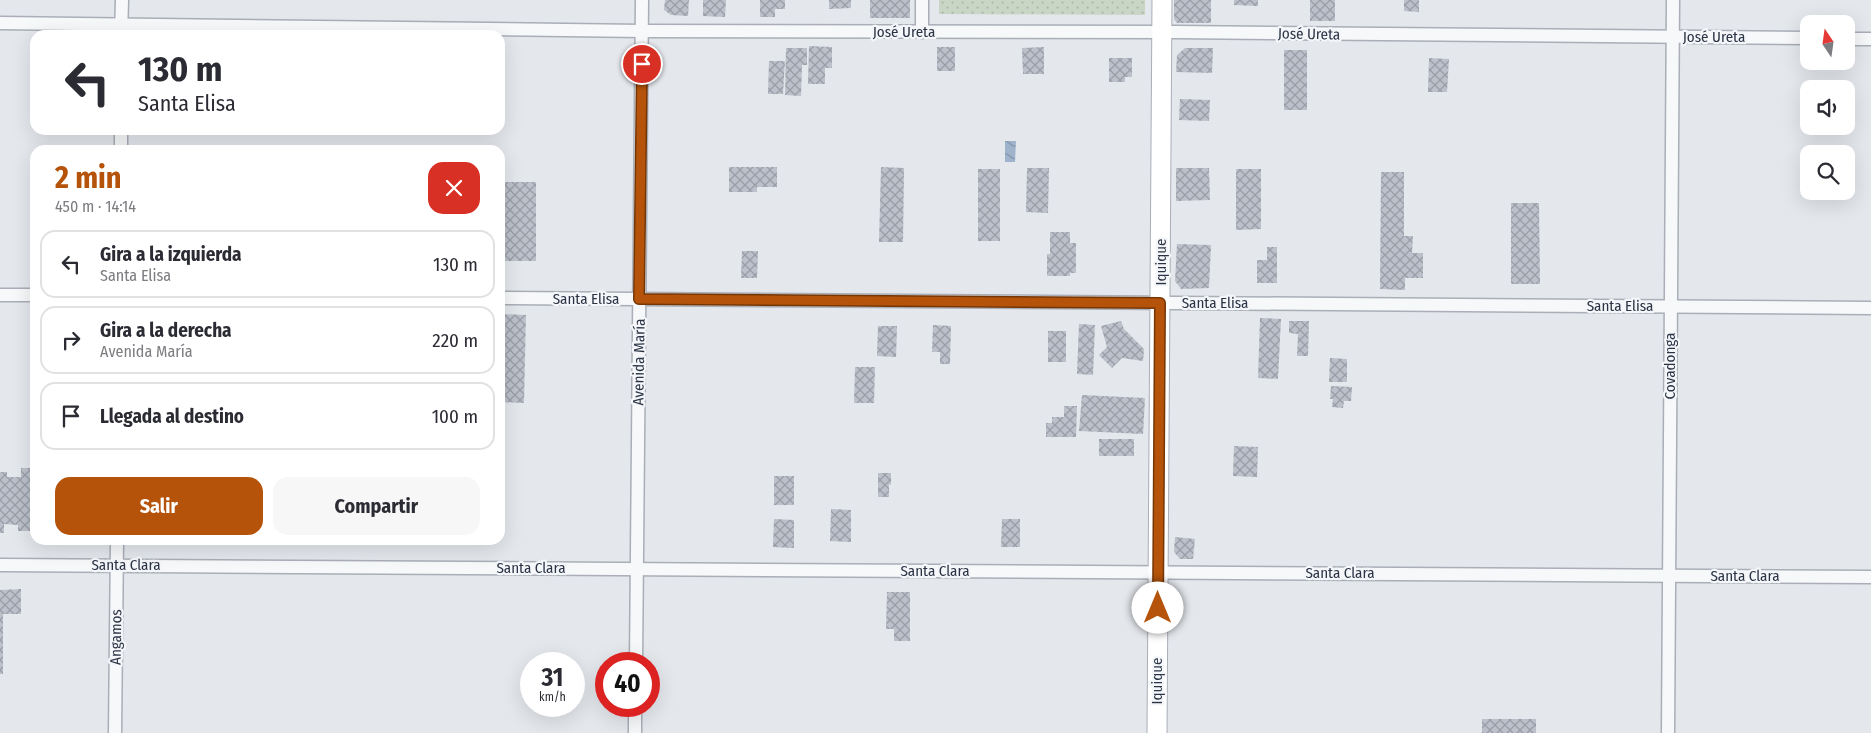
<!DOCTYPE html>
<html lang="es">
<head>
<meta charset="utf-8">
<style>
	:root { --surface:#fff; --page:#f7f7f7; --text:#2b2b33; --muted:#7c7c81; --line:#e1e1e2; --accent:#b45309 }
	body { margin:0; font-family:"Fira Sans Condensed",sans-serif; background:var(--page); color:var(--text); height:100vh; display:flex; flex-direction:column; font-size:19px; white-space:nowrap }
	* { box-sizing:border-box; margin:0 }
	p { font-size:16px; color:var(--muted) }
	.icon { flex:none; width:28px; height:28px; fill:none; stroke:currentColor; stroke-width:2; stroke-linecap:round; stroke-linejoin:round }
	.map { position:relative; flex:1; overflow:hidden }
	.sheet { position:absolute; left:30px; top:145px; width:475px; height:400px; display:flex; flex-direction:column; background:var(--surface); border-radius:15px; box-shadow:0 5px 20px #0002 }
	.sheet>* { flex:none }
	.top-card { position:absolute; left:30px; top:30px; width:475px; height:105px; border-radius:15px; box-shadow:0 5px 20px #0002; background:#fff; color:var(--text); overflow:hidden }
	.needle { width:32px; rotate:347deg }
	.controls { position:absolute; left:1800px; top:15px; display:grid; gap:10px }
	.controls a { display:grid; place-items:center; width:55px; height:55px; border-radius:10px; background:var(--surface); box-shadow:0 5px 20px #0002; font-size:25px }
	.speed { position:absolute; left:520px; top:652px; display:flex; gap:10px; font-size:25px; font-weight:700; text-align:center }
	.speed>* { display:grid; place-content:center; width:65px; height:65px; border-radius:50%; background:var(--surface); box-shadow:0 5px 20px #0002; line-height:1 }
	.speed small { font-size:12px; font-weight:400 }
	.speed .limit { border:8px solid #d22; background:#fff; color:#111 }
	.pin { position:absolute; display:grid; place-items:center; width:42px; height:42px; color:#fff; margin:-21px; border:2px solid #fff; border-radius:50%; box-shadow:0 1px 5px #0007 }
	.me { position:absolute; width:55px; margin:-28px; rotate:0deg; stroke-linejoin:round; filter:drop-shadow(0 0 4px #0008) }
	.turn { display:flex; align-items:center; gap:18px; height:105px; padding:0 25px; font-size:22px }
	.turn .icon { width:65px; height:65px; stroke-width:2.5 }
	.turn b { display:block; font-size:35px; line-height:42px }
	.round { display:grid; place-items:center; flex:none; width:52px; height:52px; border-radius:15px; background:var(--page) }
	.overview { display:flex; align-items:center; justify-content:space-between; height:85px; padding:0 25px }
	h1 { font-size:30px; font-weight:700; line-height:38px; color:var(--accent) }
	.button { display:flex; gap:10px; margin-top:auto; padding:10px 25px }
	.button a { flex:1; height:58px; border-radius:15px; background:var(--accent); color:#fff; font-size:20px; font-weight:700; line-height:58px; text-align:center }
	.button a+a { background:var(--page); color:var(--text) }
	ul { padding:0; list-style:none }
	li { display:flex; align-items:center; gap:15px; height:68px; margin:0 10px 8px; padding:0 15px; border:2px solid var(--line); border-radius:15px }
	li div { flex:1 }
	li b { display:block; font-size:19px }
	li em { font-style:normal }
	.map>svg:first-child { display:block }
	.green { fill:url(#green-dots) }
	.water { fill:url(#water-waves) }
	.building { fill:url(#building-cross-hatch) }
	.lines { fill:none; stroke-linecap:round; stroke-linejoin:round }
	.street-casing { stroke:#a9aeb7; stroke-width:15 }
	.secondary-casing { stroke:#a9aeb7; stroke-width:21 }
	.street { stroke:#f7f8fa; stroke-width:12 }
	.secondary { stroke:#fff; stroke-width:19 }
	.route-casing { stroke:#753606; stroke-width:12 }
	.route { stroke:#b45309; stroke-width:9 }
	.labels { text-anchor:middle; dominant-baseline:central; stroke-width:4.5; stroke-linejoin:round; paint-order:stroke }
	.street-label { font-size:15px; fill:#2b3445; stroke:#f4f6f9 }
</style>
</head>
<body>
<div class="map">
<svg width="1871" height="733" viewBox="0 0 1871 733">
	<defs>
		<pattern id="green-dots" width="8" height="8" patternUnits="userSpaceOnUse" patternTransform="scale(1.25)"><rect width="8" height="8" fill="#c9d6c5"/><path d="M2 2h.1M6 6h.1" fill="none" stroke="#adb8ab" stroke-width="1.8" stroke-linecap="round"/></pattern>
		<pattern id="water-waves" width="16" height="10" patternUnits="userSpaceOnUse" patternTransform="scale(1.25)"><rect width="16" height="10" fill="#9fb4cc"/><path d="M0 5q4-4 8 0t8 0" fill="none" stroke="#8293a7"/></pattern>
		<pattern id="building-cross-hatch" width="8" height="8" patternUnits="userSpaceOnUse" patternTransform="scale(1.25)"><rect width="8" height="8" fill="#bbc0ca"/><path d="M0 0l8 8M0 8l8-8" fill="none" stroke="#989da6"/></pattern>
	</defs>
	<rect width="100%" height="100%" fill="#e4e7ec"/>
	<!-- green -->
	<polygon class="green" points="939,0 1145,0 1145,15 939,14"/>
	<!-- water -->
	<polygon class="water" points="1005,141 1016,141 1015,162 1005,162"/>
	<!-- building -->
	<g class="building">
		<polygon points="665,0 689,0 688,16 671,15 664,10"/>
		<polygon points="703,0 726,0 725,17 703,16"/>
		<polygon points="760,0 785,0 785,9 775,9 775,17 760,17"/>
		<polygon points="829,0 851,0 851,8 829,9"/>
		<rect x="870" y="0" width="40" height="18"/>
		<polygon points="1174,0 1211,0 1211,23 1177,23 1174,19"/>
		<polygon points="1234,0 1258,0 1258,6 1234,5"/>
		<rect x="1310" y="0" width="25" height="21"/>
		<polygon points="1404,0 1419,0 1419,12 1404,11"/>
		<polygon points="809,46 832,47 832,68 825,68 825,84 808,84"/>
		<rect x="937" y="47" width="18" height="24"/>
		<polygon points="1044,47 1044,74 1023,74 1022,48"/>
		<polygon points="786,48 807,48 807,65 802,65 801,96 785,95"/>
		<polygon points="1185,48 1213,48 1212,73 1176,72 1177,55"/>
		<rect x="1284" y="50" width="23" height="60"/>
		<polygon points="1109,58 1132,58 1132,77 1125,77 1125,82 1109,82"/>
		<polygon points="1429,58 1449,59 1447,92 1428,92"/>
		<polygon points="769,61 785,61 783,94 768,94"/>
		<polygon points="1180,99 1210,100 1209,121 1179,120"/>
		<rect x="372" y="130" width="42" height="3"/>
		<polygon points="729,167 777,167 777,187 757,187 757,192 729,192"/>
		<polygon points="881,167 904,168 903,242 879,242"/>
		<polygon points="1027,168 1049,168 1048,213 1026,212"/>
		<polygon points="1176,168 1209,168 1210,200 1176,201"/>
		<rect x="978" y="169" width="22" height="72"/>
		<polygon points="1236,169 1261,169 1261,229 1236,230"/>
		<polygon points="1381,172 1404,172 1404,236 1413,236 1412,253 1423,253 1423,278 1405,278 1405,290 1380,289"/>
		<polygon points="501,182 536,182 536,261 500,261"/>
		<polygon points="1511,203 1539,203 1540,284 1511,284"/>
		<polygon points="1050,232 1070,232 1070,243 1076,243 1076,273 1070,273 1070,276 1047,276 1047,254 1050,254"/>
		<polygon points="1177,244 1211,245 1209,288 1181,289 1175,281"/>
		<polygon points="1267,247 1277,247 1277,283 1257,283 1257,260 1267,260"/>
		<polygon points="742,251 758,251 757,278 741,278"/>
		<polygon points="500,314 526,315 524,403 500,402"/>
		<polygon points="1260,318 1281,319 1278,379 1258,378"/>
		<polygon points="1121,321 1124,329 1144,349 1143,361 1122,358 1112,368 1099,355 1107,347 1101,326"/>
		<polygon points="1289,321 1309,321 1308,356 1297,356 1298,334 1289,333"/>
		<polygon points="1079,324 1095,325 1093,375 1077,374"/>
		<polygon points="933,325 951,326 950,364 940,364 940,352 932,352"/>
		<polygon points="878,326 897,326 896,357 877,356"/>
		<rect x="1048" y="331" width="18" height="31"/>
		<polygon points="1330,358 1347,359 1347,382 1329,382"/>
		<polygon points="855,367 875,367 874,403 854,403"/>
		<polygon points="1331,386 1352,387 1351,401 1344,401 1343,408 1332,407 1333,399 1330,399"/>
		<polygon points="1082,395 1145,398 1143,434 1079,431"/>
		<polygon points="1064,406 1077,406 1076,437 1046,437 1046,423 1052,423 1052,417 1064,417"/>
		<rect x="1099" y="439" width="35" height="17"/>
		<polygon points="1234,446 1258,447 1257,477 1233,476"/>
		<polygon points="21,468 35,468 35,490 32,490 32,517 35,517 35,531 18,531 18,525 4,524 4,533 0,533 0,472 7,472 7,477 21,477"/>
		<polygon points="878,473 891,473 891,485 889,484 889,497 878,497"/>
		<rect x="774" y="476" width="20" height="29"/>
		<polygon points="831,509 851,510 851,542 830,541"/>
		<polygon points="774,519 794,520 794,548 773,547"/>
		<polygon points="1002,519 1020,519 1020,547 1001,547"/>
		<polygon points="1175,537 1195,539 1193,559 1180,559 1174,552"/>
		<polygon points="21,589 21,614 3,614 3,674 0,674 0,590"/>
		<polygon points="887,592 910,592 910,641 894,641 894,629 886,629"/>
		<rect x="1482" y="719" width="54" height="14"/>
	</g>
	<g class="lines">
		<defs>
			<g id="street">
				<polyline points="0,23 642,31 1176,32 1809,38"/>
				<polyline points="922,32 922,0"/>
				<polyline points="121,35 122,0"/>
				<polyline points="1846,39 1871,39"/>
				<polyline points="121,150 121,130"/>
				<polyline points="0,295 35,295"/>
				<polyline points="500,298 1871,308"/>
				<polyline points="0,565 1871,577"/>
				<polyline points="636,664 642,0"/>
				<polyline points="115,733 117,540"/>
				<polyline points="635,733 635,706"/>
				<polyline points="1668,733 1673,0"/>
			</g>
			<polyline id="secondary" points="1157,733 1162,0"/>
		</defs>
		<!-- street casing -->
		<use href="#street" class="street-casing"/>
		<!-- secondary casing -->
		<use href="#secondary" class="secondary-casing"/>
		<!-- street -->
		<use href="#street" class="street"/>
		<!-- secondary -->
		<use href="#secondary" class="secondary"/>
	</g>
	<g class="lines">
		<defs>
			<polyline id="route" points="642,64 639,299 1160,303 1158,608"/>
		</defs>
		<!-- route casing -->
		<use href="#route" class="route-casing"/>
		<!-- route -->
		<use href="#route" class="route"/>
	</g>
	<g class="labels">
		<!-- street labels -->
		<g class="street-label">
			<text x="904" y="32">José Ureta</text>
			<text transform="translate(1309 34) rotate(1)">José Ureta</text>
			<text x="1714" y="37">José Ureta</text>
			<text transform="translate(1161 262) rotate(-90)">Iquique</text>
			<text x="586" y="299">Santa Elisa</text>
			<text x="1215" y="303">Santa Elisa</text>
			<text x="1620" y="306">Santa Elisa</text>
			<text transform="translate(639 362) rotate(-89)">Avenida María</text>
			<text transform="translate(1670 366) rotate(-90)">Covadonga</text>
			<text x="126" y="565">Santa Clara</text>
			<text x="531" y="568">Santa Clara</text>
			<text x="935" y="571">Santa Clara</text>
			<text x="1340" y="573">Santa Clara</text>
			<text x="1745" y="576">Santa Clara</text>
			<text transform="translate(116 637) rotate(-89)">Angamos</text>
			<text transform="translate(1157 681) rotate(-90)">Iquique</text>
		</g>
	</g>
</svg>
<div class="controls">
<a><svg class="needle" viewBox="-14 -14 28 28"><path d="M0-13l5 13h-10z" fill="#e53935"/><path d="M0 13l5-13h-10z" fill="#7c7c81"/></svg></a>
<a><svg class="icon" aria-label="sound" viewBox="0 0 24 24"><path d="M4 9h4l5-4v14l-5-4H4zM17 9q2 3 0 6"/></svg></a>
<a><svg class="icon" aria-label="search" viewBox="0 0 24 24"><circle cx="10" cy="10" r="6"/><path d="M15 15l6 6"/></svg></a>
</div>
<div class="speed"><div>31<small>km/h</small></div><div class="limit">40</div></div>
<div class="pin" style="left:642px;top:64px;background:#d93025"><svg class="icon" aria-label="arrive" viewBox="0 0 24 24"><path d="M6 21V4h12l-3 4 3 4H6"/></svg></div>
<svg class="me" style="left:1158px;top:608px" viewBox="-20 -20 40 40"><circle r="19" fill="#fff"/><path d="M0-13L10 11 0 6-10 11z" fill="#b45309"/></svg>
<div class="top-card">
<div class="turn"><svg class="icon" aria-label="left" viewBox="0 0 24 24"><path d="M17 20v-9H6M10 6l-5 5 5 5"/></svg><div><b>130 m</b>Santa Elisa</div></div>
</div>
<section class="sheet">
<div class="overview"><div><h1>2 min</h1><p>450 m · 14:14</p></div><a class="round" style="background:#d93025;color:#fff"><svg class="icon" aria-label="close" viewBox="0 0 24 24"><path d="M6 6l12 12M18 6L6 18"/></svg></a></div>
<ul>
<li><svg class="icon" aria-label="left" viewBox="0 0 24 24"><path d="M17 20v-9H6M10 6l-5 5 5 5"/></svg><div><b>Gira a la izquierda</b><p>Santa Elisa</p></div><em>130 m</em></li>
<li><svg class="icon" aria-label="right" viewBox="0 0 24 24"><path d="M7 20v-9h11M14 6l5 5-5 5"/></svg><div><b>Gira a la derecha</b><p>Avenida María</p></div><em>220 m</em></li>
<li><svg class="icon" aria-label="arrive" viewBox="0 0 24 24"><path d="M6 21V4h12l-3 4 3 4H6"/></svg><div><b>Llegada al destino</b></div><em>100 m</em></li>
</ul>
<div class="button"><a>Salir</a><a>Compartir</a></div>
</section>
</div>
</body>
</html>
